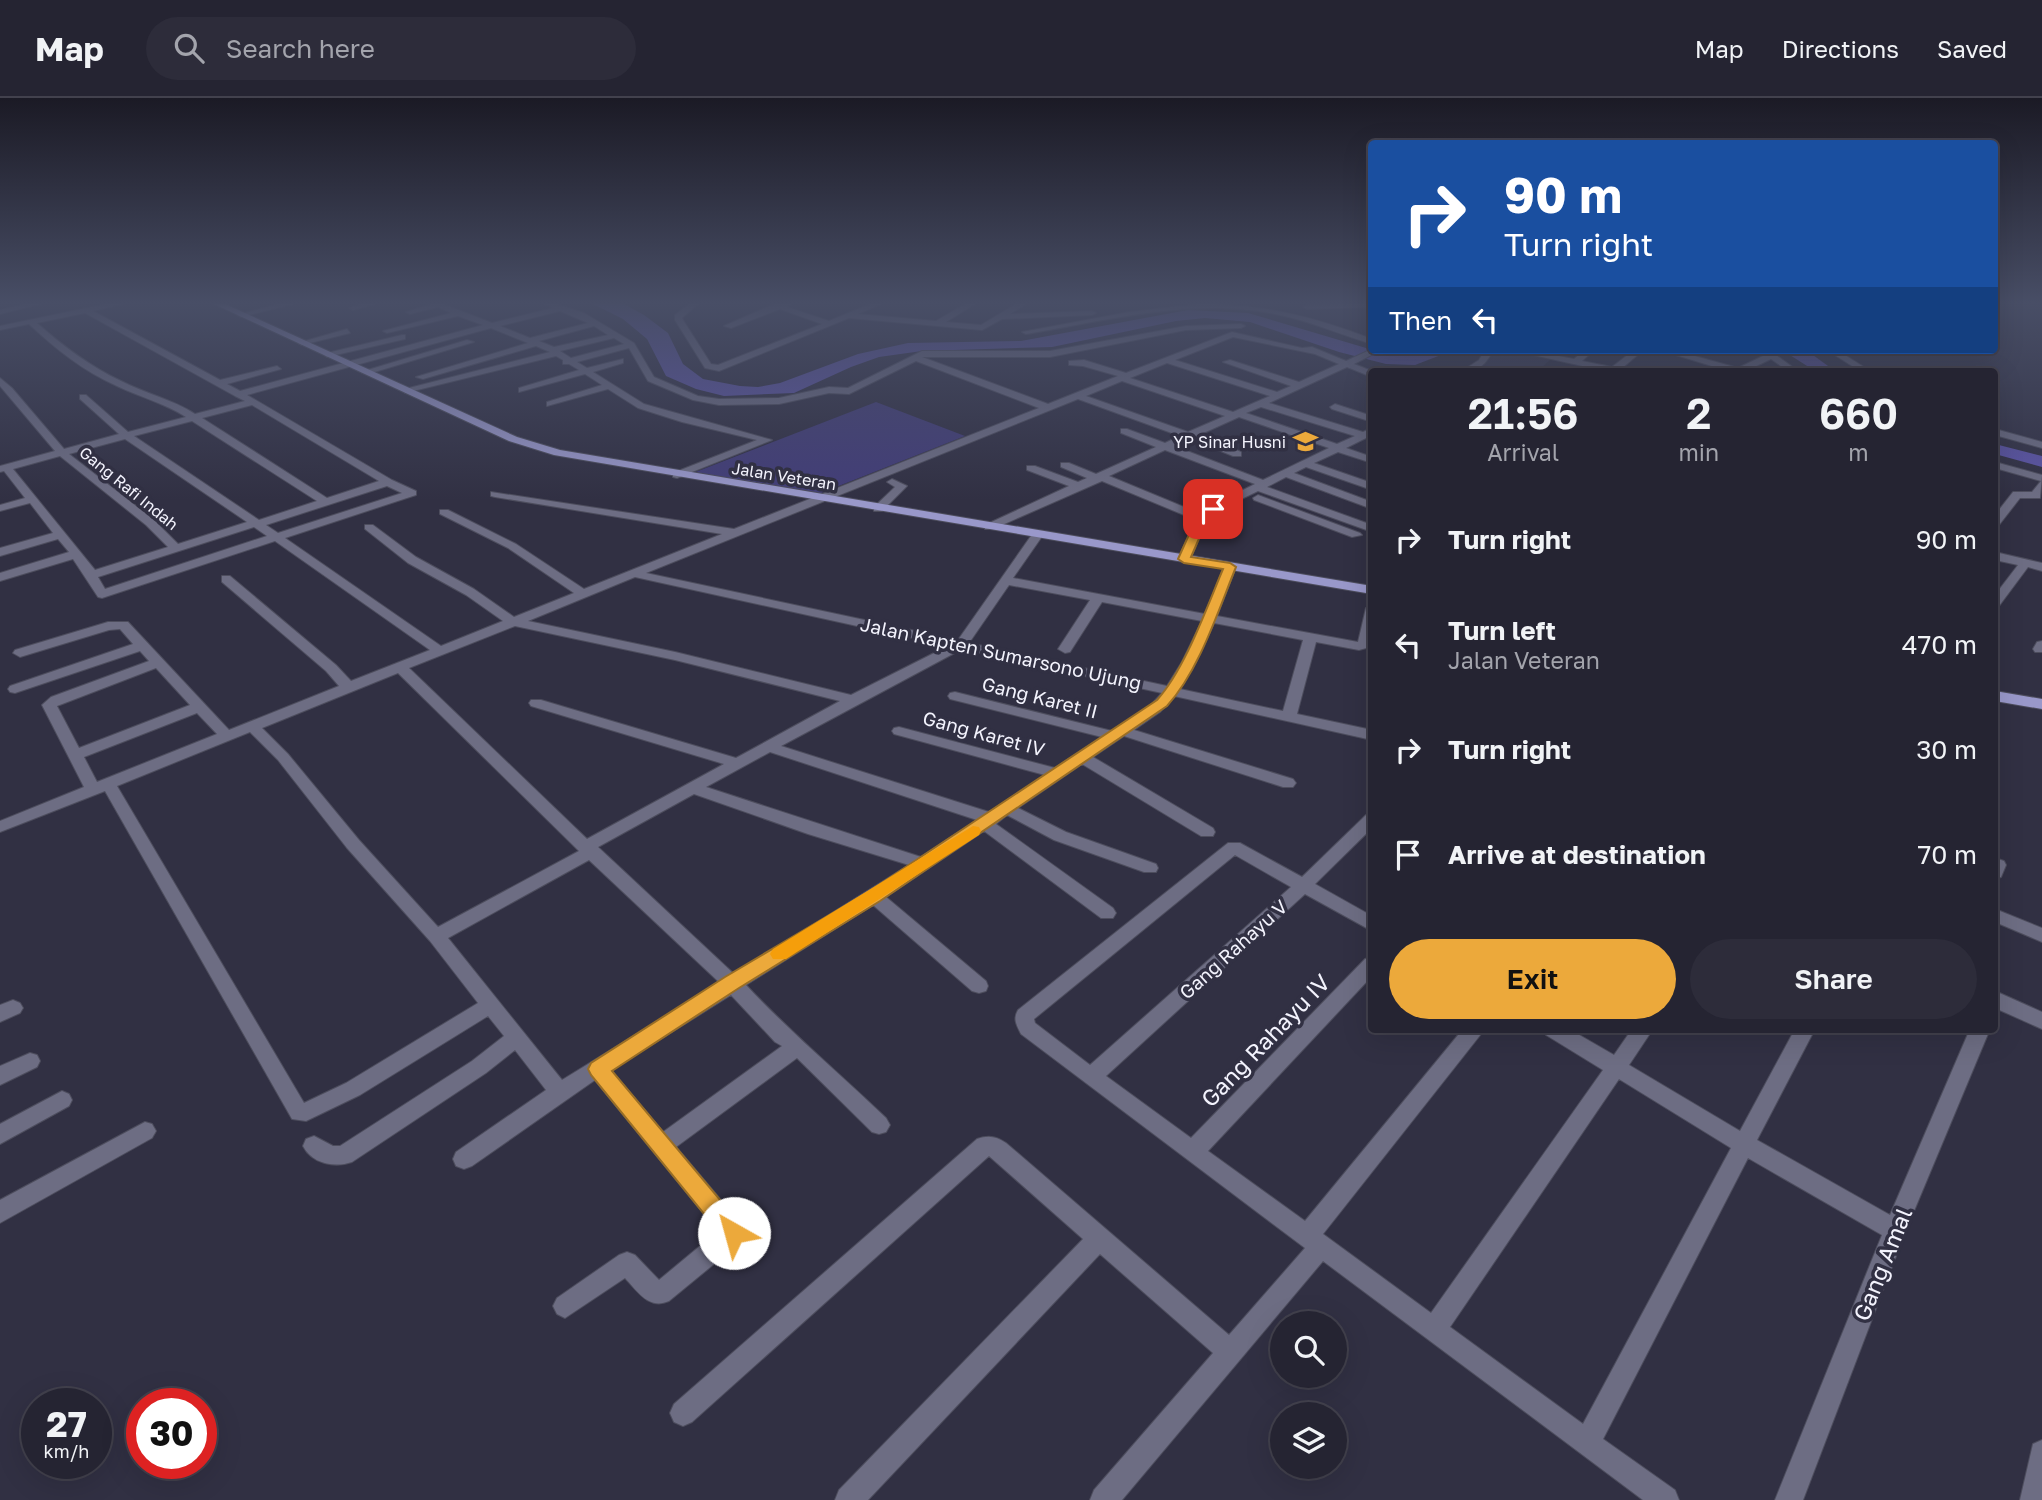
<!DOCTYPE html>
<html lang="en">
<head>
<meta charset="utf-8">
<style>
	:root { --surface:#252432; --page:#2d2c3a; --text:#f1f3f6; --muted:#a3a4ac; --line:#42414d; --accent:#eca93b }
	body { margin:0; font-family:"Golos Text",sans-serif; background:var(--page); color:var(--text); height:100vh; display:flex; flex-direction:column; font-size:26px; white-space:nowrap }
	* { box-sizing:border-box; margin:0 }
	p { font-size:23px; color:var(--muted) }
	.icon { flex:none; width:38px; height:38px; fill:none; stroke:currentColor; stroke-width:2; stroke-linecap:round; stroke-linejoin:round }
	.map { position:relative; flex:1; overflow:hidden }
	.drawer { position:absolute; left:1368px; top:270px; width:630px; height:665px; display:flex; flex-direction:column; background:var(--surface); border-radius:7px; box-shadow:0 7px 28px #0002,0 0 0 2px var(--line) }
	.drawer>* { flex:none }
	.hud { position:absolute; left:1368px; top:42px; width:630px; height:214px; border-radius:7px; box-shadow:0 7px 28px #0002,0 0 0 2px var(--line); background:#1a4fa0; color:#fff; overflow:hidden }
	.fabs { position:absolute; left:1270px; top:1213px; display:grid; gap:14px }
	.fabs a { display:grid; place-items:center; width:77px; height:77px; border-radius:50%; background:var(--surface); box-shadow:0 7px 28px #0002,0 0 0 2px var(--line); font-size:35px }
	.speed { position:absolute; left:21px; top:1290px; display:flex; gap:14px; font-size:35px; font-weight:700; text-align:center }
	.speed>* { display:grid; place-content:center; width:91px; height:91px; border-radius:50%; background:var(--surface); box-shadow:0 7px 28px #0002,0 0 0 2px var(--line); line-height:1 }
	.speed small { font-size:18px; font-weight:400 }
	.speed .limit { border:10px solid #d22; background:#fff; color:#111 }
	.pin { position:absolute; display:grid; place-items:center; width:60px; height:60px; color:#fff; margin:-30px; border-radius:14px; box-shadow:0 4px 10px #0006 }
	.me { position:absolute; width:77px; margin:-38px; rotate:322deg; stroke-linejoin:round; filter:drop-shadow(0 0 5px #0008) }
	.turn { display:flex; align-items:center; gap:24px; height:147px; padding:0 21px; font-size:32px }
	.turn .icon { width:91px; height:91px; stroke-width:2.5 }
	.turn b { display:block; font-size:49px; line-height:60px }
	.then { display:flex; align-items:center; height:66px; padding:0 21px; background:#0003; gap:14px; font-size:26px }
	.eta { display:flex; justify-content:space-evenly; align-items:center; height:119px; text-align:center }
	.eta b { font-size:42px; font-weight:600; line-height:49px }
	.action { display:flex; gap:14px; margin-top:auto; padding:14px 21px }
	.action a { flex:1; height:80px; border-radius:42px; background:var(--accent); color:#111; font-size:28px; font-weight:600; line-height:80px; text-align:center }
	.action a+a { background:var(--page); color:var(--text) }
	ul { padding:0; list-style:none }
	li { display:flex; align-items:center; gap:21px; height:105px; padding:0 21px }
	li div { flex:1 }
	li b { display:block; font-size:26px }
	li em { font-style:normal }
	header { display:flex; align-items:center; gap:42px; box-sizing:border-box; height:98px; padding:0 35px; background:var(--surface); border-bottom:2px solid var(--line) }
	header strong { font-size:33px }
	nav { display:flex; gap:38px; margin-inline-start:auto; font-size:24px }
	.search { width:490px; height:63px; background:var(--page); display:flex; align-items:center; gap:18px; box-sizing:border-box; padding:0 24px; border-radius:38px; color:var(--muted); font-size:26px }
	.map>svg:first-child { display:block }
	.built { fill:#3b3b53 }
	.green { fill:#423d78 }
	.water { fill:#5c54a7 }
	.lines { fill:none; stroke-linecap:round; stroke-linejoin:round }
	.street-casing { stroke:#4d4d5d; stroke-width:2 }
	.primary-casing { stroke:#4d4d5d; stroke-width:2 }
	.street { fill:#6d6d83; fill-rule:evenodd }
	.primary { fill:#9998ca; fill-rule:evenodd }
	.route { fill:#eca93b; stroke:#996e26; stroke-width:2 }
	.slow { fill:#f59e0b }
	.labels { text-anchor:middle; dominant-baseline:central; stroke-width:7; stroke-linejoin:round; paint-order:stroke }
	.far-poi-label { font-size:16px; fill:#f3f3fd; stroke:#313043; text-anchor:end }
	.far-street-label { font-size:16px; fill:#f3f3fd; stroke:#313043 }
	.street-label { font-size:19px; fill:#f3f3fd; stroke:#313043 }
	.near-street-label { font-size:23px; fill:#f3f3fd; stroke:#313043 }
</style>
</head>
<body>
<header>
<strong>Map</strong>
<div class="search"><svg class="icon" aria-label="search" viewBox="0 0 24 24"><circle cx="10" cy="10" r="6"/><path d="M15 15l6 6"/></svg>Search here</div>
<nav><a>Map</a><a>Directions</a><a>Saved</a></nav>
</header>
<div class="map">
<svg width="2042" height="1402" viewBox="0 0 2042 1402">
	<rect width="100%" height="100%" fill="#313043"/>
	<!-- built -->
	<polygon class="built" points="1490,252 1512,252 1552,260 1538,273 1468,273"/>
	<!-- green -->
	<polygon class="green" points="876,304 965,338 816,397 693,375"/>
	<!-- water -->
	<g class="water">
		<polygon points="593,206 624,206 644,217 668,235 683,266 703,281 740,288 758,289 780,285 858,256 908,245 1021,243 1188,212 1248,215 1393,258 1409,257 1424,252 1454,252 1415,267 1386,266 1339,254 1250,224 1205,220 1176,223 1052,249 922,253 879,259 851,269 794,295 724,298 696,291 666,278 647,241 623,221"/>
		<polygon points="1782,252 1806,252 1835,273 1815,273"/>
		<polygon points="1995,346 2042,358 2042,369 1995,356"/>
	</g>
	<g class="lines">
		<defs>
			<g id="street">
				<polygon points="25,206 40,206 0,216 0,212"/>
				<path d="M 106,206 L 122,206 L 93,213 L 220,282 L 277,268 L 281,271 L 227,286 L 240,293 L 483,227 L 458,218 L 387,235 L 383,233 L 451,215 L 438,209 L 410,216 L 406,214 L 432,206 L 443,206 L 492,225 L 553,210 L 545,206 L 557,206 L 584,215 L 634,245 L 654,279 L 698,298 L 719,301 L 779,300 L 829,289 L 848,290 L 922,253 L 1050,253 L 1186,228 L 1241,226 L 1245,228 L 1241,230 L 1186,232 L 1050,259 L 922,259 L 1048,306 L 1118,278 L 1083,268 L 1069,267 L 1069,263 L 1084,262 L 1126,275 L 1232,234 L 1302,250 L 1312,249 L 1346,263 L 1372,251 L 1381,252 L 1354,266 L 1372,273 L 1372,279 L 1347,269 L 1269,305 L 1363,334 L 1372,330 L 1372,337 L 1346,350 L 1372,359 L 1372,365 L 1338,354 L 1314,365 L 1372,385 L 1372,392 L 1306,369 L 1294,375 L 1372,404 L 1372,411 L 1286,379 L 1267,389 L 1372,427 L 1372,434 L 1258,393 L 1217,413 L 1207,422 L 1190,461 L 1184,465 L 1178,461 L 1196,422 L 1102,383 L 993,431 L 985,431 L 985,427 L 1069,388 L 1027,372 L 1027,368 L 1035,368 L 1078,384 L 1087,380 L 1061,369 L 1061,365 L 1069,365 L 1096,376 L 1156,349 L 1121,335 L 1121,331 L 1127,331 L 1165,345 L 1180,338 L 1078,301 L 646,475 L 958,542 L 1033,435 L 1043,437 L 1013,480 L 1205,516 L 1224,469 L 1230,465 L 1236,469 L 1217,518 L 1358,544 L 1366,510 L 1372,506 L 1372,544 L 1370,549 L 1359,552 L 1316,544 L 1297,616 L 1372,632 L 1372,642 L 1174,598 L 1160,614 L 1134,632 L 1293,681 L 1296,685 L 1293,689 L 1283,689 L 1124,638 L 1093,659 L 1213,730 L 1215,734 L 1213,738 L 1201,738 L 1082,666 L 1018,710 L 1066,734 L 1156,766 L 1158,770 L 1156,774 L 1144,774 L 1054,742 L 1007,717 L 996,726 L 1113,810 L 1116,815 L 1113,820 L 1101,820 L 984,733 L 886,799 L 986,883 L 988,888 L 986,893 L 979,895 L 972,893 L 873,807 L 746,887 C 790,934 840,976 886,1020 L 890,1027 L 886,1034 L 879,1036 L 872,1034 L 797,960 L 676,1049 L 742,1127 L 745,1135 L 742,1143 L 669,1203 C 649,1212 638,1194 625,1180 L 565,1220 L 557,1216 L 553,1208 L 557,1200 L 619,1157 L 627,1154 L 635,1157 L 659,1182 L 718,1133 L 595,982 L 472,1068 L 464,1071 L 456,1068 L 453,1061 L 456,1054 L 546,992 L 515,952 L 486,975 L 352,1064 C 335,1070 312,1066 303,1048 L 306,1041 L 314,1038 L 333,1048 L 340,1048 L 472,963 L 504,938 L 488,918 L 360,997 L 306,1023 L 292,1021 L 105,693 L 0,734 L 0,723 L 84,689 L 42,607 L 51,599 L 149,563 L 140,553 L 15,595 L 10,594 L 8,591 L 10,588 L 133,546 L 120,531 L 109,532 L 20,559 L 13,555 L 15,552 L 108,524 L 128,524 L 229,632 L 339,588 L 326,573 L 222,484 L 222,478 L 230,478 L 336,567 L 351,583 L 430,552 L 275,443 L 102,500 L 98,499 L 73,461 L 0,483 L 0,475 L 69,454 L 58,441 L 0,458 L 0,450 L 53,435 L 30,405 L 0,413 L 0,407 L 25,400 L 4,373 L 0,374 L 0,368 L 55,353 L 0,288 L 0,280 L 12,290 L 64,351 L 119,336 L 80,301 L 80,297 L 86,297 L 128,334 L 186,319 C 164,305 140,299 117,288 C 83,273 56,251 29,226 L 0,232 L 0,228 ZM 560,213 L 588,225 L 530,240 L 500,228 ZM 85,215 L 235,298 L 245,303 L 195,316 C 172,301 146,296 121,283 C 89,268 63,248 37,225 ZM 594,228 L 608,237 L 554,249 L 539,243 ZM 491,230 L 528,245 L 416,279 L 423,281 L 536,248 L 550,254 L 405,291 L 405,295 L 556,258 L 563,262 L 563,266 L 569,266 L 579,272 L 519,290 L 519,294 L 585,276 L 602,287 L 547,304 L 547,308 L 608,291 L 638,310 L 682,324 L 757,342 L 673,375 L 673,379 L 677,380 L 772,342 L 644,306 L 593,274 L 623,265 L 623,261 L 587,270 L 577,264 L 629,250 L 648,283 L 693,302 L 719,307 L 779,306 L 829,295 L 849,296 L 916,263 L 1039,310 L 734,431 L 491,394 L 491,398 L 495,399 L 722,436 L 584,491 L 516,446 L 448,412 L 440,412 L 440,416 L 508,450 L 574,495 L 514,519 L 474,491 L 416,459 L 373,427 L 365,427 L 365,431 L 408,465 L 466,497 L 503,523 L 441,548 L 285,440 L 416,397 L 416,393 L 392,382 L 247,297 ZM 1233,239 L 1315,256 L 1339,266 L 1299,284 L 1230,262 L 1223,264 L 1291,288 L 1277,294 L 1175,262 ZM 614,240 L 624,246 L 571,260 L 560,253 ZM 1167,265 L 1270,298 L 1233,314 L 1130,280 ZM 1122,283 L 1225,318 L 1188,334 L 1086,298 ZM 252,307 L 379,383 L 327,400 L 202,320 ZM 1261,309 L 1355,338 L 1337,346 L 1246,315 ZM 1239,319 L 1329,350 L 1263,382 L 1174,348 L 1191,341 L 1233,358 L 1241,358 L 1241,354 L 1199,337 ZM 192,323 L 317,403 L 259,422 L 134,338 ZM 125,341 L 247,424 L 178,446 L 154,422 L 69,356 ZM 1165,352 L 1255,386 L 1209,409 L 1201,416 L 1109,378 ZM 60,358 L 146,427 L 168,449 L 95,472 L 13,371 ZM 387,388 L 402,395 L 278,435 L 266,427 ZM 254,429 L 267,438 L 105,491 L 98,479 ZM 635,479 L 948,548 L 851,597 L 675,554 L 528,523 ZM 1009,487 L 1090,502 L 1058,551 L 1065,555 L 1070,554 L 1102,504 L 1202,523 L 1182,564 L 1167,588 L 969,545 ZM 1214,525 L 1303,542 L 1283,613 L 1180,591 L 1196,564 ZM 515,528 L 675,562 L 840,603 L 736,660 L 541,602 L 531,602 L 529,605 L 531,608 L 724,666 L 587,741 L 409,570 ZM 962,551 L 1162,595 L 1150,608 L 1112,633 L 955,594 L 950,595 L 948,598 L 950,601 L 1102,639 L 1055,670 L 899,629 L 894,630 L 892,633 L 894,636 L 1045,677 L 989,714 L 781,648 ZM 156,570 L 190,607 L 79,650 L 57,608 ZM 398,575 L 579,753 L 438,829 L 359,742 L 288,656 L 262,630 ZM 197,615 L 217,636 L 97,684 L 84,659 ZM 250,634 L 278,662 L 347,750 L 430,843 L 478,905 L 346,985 L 304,1005 L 117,688 ZM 770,654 L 977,722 L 921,759 L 706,689 ZM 694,696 L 808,736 L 909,767 L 734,876 L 598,749 ZM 589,762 L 720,885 L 562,982 L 448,840 ZM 731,897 L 775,944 L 782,948 L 663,1034 L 611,972 Z"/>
				<polygon points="278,206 293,206 241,219 237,217"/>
				<polygon points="360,206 375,206 353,212 349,210"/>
				<polygon points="689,206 698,206 682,220 683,222 711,266 718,267 822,226 780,211 731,230 724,228 774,206 791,206 787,209 829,223 870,206 881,206 858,216 936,223 965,206 975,206 946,224 981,227 1016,206 1026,206 1010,216 1092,213 1096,215 1092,217 1002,221 982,232 849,220 719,273 705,270 675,222 675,217"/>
				<path d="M 1198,206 C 1263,206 1312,218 1372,241 L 1372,246 C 1338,236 1306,221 1270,215 C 1190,200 1105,223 1026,236 L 1022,234 L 1129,214 Z"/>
				<polygon points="1372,206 1372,209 1307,211 1303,209 1307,207"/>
				<polygon points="347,231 350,235 302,247 298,245"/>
				<polygon points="402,237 405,237 405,241 327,259 323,256"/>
				<polygon points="467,242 474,244 368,276 361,274"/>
				<path d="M 1485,252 L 1493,252 C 1486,267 1479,273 1462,273 L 1479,262 Z"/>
				<polygon points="1511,252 1527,252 1574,261 1585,252 1594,252 1582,263 1612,269 1634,252 1641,254 1621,271 1622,273 1605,273"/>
				<polygon points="1673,252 1738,270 1765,257 1759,252 1769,252 1798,273 1788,273 1771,261 1746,273 1728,273 1663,253"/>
				<polygon points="1827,252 1837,252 1870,273 1860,273"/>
				<polygon points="1335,306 1372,318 1372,324 1332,311 1330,309"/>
				<polygon points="1995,331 2042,344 2042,350 1995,337"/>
				<polygon points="1995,364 2042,377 2040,400 2020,400 1999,427 1995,428 1995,417 2013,394 2032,394 2041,383 1995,370"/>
				<polygon points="892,381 907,388 882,413 874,413 874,409 895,389 887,384"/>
				<polygon points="1258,397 1360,435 1362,437 1352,439 1254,402 1253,400"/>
				<polygon points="1995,454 2042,465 2042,473 2028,469 1999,508 1995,509 1995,497 2018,467 1995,462"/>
				<polygon points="2042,543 2042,554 2035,554 2033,551 2037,544"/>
				<path d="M 1372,716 L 1372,730 L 1315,786 L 1372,818 L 1372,833 L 1305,796 L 1106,978 L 1191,1040 L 1365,861 L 1372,859 L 1372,878 L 1208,1053 L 1305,1123 L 1463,931 L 1485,931 L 1323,1136 L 1431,1215 L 1603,972 L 1546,937 L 1543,931 L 1569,931 L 1614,957 L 1632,931 L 1653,931 L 1629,967 L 1740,1033 L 1795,931 L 1815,931 L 1757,1042 L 1890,1117 L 1970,931 L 1990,931 L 1906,1132 L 1803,1402 L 1775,1402 L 1882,1137 L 1748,1060 L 1603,1341 L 1675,1392 L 1679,1402 L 1643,1402 L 1323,1163 L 1122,1402 L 1090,1402 L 1094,1392 L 1213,1255 L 1100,1156 L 868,1402 L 835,1402 L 839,1392 L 1083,1141 L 989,1058 L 692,1324 L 683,1328 L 674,1324 L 670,1315 L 674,1306 L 977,1041 C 988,1037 996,1038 1006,1045 L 1229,1237 L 1305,1150 L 1021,936 C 1016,926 1013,921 1018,912 L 1228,745 L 1240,745 L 1302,779 L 1366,717 ZM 1235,757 L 1291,789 L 1090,967 L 1035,925 L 1034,921 ZM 1619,981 L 1731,1050 L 1583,1326 L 1450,1229 Z"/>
				<polygon points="1998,761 2004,763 2006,767 2001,779 1995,781 1995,762"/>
				<polygon points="1995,811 2042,830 2042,844 1995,824"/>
				<polygon points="1995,893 2042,914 2042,931 1995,910"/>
				<polygon points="13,902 20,905 23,910 20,915 0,924 0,907"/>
				<polygon points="30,955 37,957 40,963 37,969 0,987 0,968"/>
				<polygon points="62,993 69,996 72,1002 69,1008 0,1046 0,1026"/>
				<polygon points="145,1024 152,1026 156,1033 152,1040 0,1125 0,1102"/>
				<polygon points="2042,1342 2042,1402 2020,1402 2033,1346"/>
			</g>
			<g id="primary">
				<polygon points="214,206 225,206 517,339 560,352 1372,488 1372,496 554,357 509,343"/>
				<polygon points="1995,593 2042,601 2042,611 1995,603"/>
			</g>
		</defs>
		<!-- street casing -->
		<use href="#street" class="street-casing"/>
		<!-- primary casing -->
		<use href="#primary" class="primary-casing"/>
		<!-- street -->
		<use href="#street" class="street"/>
		<!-- primary -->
		<use href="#primary" class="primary"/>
	</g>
	<!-- sky -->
	<linearGradient id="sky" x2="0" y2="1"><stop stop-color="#1b1a25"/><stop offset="0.51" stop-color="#484e66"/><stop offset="1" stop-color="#484e66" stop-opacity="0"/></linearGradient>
	<rect width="2042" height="402" fill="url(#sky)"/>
	<!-- route -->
	<path class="route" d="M 1213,407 L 1218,411 L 1207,422 L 1191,459 L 1230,465 L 1236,469 C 1218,513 1199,573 1167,608 L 880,803 L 739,890 L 612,973 L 742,1128 L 745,1135 L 742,1143 L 734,1146 L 726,1143 L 591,977 L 588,971 L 591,965 L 725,879 L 868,794 L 1157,602 C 1185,571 1206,511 1223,471 L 1184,465 L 1178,461 L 1196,421 Z"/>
	<!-- slow -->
	<polygon class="slow" points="973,728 979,729 981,733 979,737 786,861 773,861 770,856 773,851"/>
	<!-- icons -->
	<defs>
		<symbol id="school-bare" viewBox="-9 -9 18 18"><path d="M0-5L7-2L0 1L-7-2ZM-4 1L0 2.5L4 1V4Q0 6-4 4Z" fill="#eca93b" stroke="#313043" stroke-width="2.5" paint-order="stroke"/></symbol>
	</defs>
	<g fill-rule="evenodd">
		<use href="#school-bare" x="1288" y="326" width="35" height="35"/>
	</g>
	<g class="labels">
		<!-- far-poi labels -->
		<g class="far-poi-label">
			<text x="1286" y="344">YP Sinar Husni</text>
		</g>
		<!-- far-street labels -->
		<g class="far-street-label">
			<text transform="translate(784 378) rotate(9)">Jalan Veteran</text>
			<text transform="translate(129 390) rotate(39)">Gang Rafi Indah</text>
		</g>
		<!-- street labels -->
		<g class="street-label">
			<text transform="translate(1001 555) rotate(12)">Jalan Kapten Sumarsono Ujung</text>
			<text transform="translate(1040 599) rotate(14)">Gang Karet II</text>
			<text transform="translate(984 635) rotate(15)">Gang Karet IV</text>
			<text transform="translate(1233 851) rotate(-42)">Gang Rahayu V</text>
		</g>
		<!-- near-street labels -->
		<g class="near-street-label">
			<text transform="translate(1265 942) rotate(-46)">Gang Rahayu IV</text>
			<text transform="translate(1882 1166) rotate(-68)">Gang Amal</text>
		</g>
	</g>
</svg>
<div class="fabs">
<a><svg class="icon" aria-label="search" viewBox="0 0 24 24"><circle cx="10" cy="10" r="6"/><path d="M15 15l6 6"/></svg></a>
<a><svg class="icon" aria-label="layers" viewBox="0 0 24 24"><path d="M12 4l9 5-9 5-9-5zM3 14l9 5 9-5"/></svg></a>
</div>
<div class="speed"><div>27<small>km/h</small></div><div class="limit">30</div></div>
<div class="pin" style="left:1213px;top:411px;background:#d93025"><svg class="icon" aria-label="arrive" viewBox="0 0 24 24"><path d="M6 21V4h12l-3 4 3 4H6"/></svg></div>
<svg class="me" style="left:734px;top:1135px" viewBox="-20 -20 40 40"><circle r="19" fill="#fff"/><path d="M0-13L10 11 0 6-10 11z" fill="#eca93b"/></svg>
<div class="hud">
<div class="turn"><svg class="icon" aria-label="right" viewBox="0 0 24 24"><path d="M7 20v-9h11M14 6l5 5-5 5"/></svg><div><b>90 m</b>Turn right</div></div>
<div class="then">Then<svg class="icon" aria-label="left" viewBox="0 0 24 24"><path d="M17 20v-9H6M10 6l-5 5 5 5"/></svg></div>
</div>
<section class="drawer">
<div class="eta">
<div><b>21:56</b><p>Arrival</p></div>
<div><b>2</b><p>min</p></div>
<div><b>660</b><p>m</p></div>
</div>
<ul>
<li><svg class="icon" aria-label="right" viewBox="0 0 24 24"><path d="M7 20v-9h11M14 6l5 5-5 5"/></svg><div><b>Turn right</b></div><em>90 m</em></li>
<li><svg class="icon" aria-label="left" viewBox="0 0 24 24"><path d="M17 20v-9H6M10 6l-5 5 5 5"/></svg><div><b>Turn left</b><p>Jalan Veteran</p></div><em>470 m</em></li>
<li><svg class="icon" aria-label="right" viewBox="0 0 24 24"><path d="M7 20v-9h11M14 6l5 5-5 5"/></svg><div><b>Turn right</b></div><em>30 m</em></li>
<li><svg class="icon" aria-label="arrive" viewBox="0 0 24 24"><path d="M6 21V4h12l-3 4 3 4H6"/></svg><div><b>Arrive at destination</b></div><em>70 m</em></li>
</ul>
<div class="action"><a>Exit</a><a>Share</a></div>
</section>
</div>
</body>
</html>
